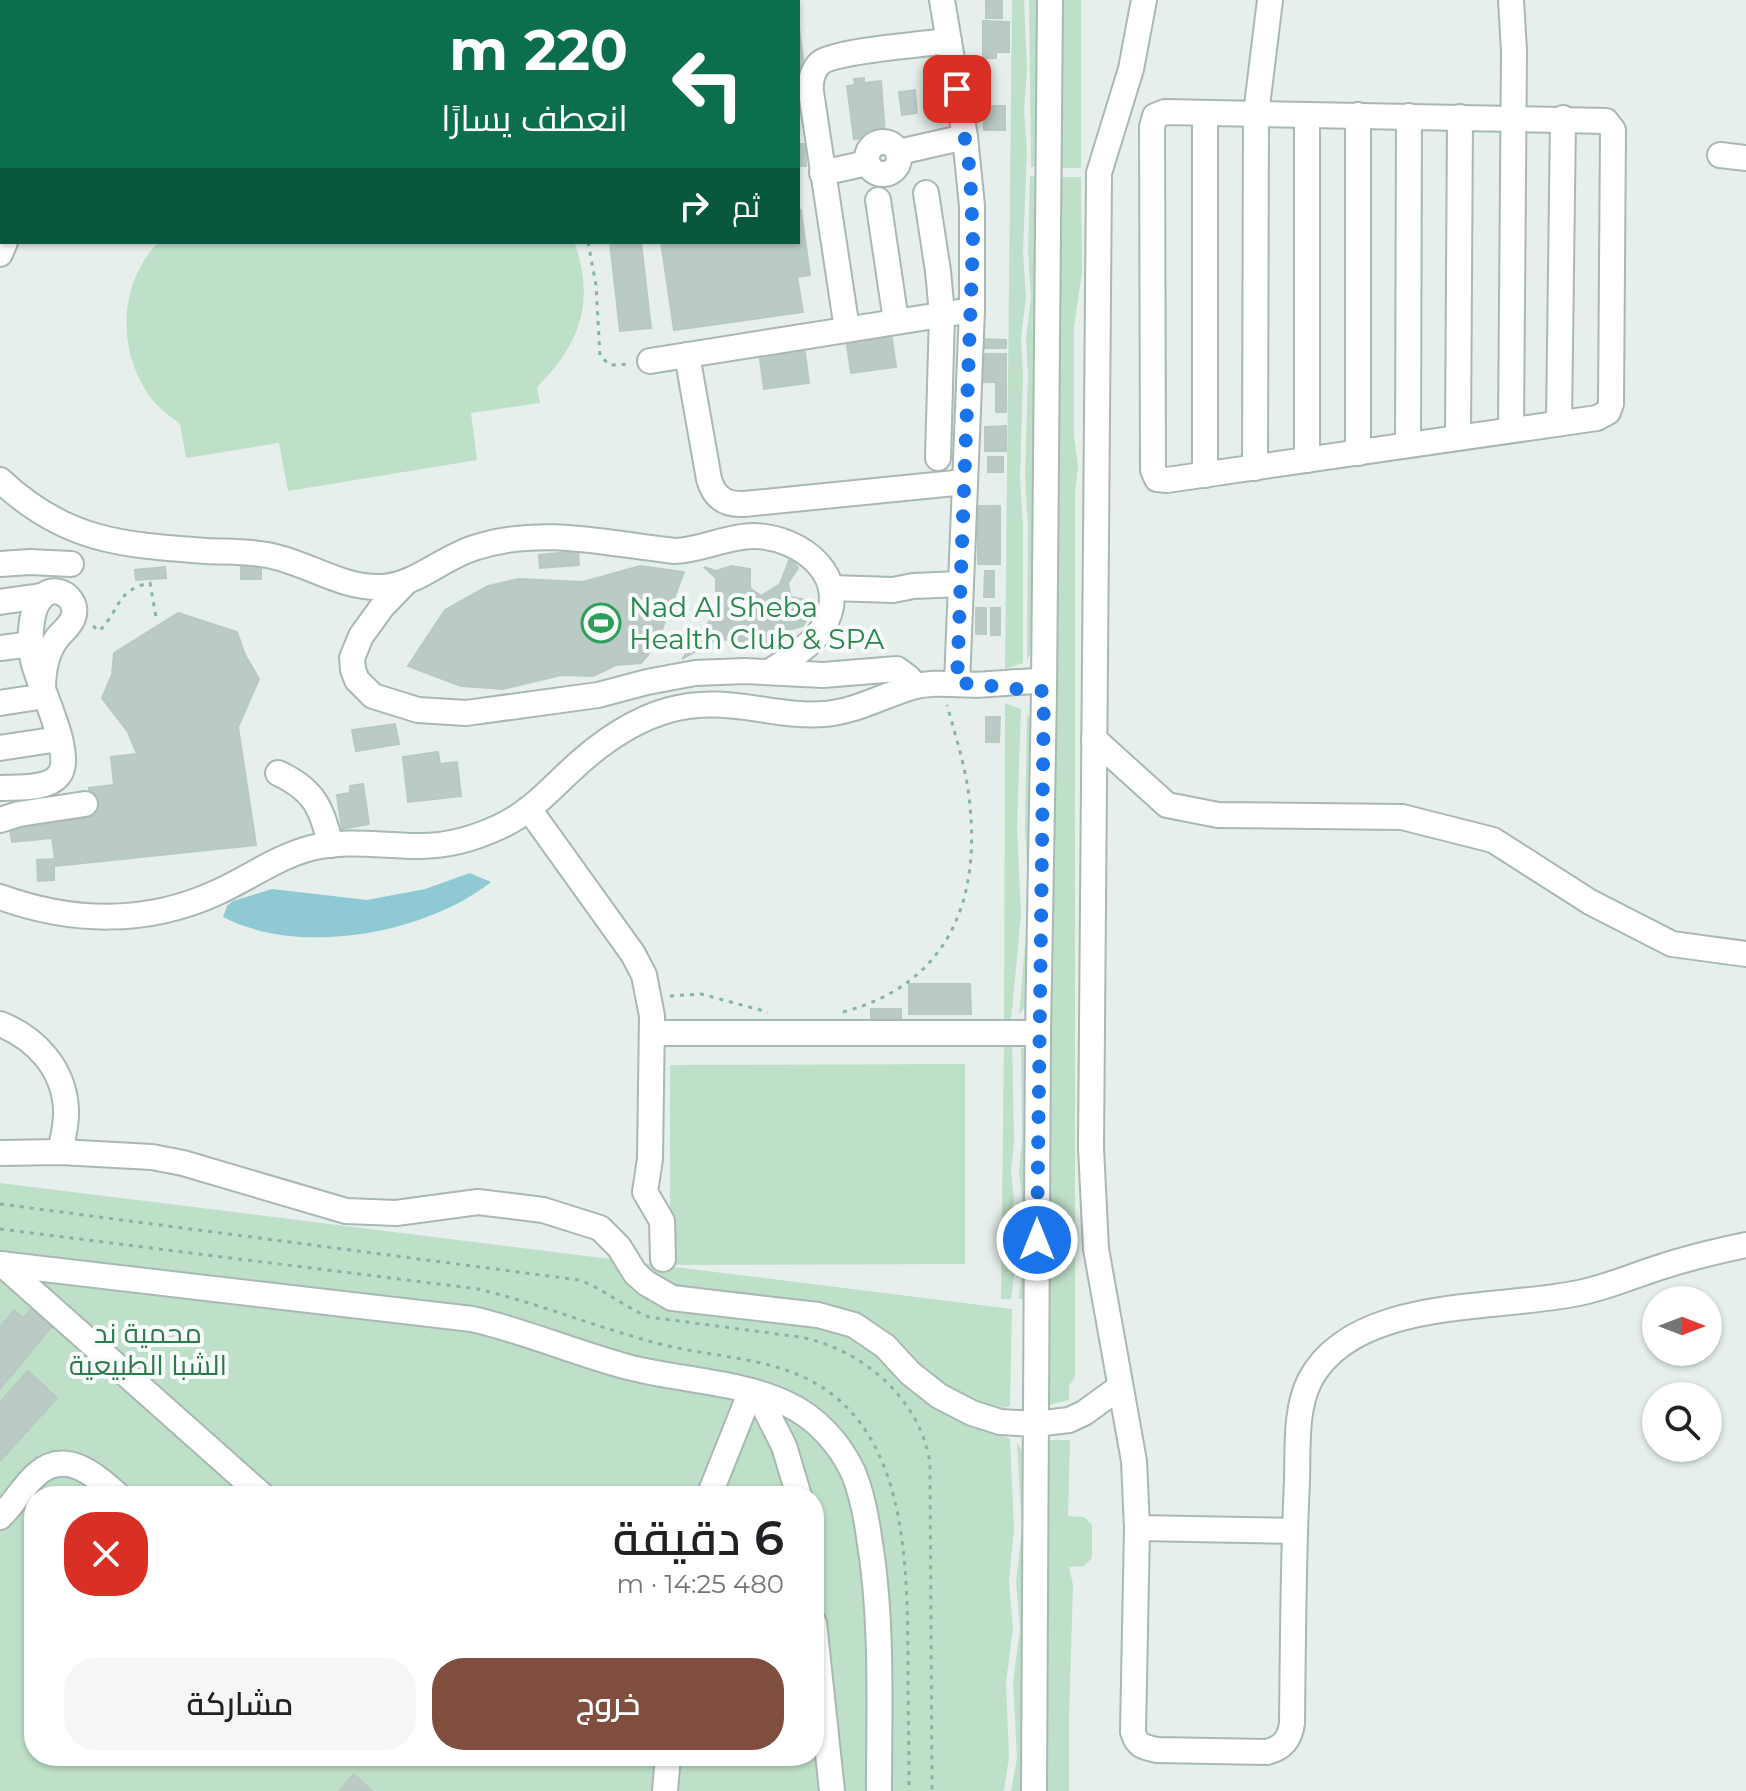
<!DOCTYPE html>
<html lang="ar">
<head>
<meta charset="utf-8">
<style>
	:root { --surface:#fff; --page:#f6f6f6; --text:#202124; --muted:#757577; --accent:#7f4e3f }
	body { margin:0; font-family:Montserrat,Cairo,sans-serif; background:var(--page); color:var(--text); direction:rtl; height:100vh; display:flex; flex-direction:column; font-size:30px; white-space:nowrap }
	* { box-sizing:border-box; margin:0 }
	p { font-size:26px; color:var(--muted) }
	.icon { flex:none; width:44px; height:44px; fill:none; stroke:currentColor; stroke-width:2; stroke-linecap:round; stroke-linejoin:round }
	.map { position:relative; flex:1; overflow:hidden; direction:ltr }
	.details { position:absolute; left:24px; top:1486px; width:800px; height:280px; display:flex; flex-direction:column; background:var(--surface); border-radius:32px; box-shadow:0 2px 6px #0004; direction:rtl }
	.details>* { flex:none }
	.hud { position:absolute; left:0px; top:0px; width:800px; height:244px; box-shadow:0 2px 6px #0004; direction:rtl; background:#0b6e4f; color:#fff; overflow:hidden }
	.needle { width:52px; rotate:90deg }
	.controls { position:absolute; left:1642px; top:1286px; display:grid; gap:16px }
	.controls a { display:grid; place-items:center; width:80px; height:80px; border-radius:50%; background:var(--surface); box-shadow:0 2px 6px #0004; font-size:40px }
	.pin { position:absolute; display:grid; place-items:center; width:68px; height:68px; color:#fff; margin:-34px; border-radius:16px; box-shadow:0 4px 12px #0006 }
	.me { position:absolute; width:88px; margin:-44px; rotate:0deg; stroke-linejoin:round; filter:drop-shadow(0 0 6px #0008) }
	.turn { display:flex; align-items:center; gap:28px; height:168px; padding:0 40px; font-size:36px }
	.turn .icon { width:104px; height:104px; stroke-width:2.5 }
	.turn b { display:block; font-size:56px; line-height:68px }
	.then { display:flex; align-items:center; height:76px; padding:0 40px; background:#0003; gap:16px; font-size:30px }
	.round { display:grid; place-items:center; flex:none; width:84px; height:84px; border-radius:32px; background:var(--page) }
	.overview { display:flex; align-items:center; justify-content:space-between; height:136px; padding:0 40px }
	h1 { font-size:48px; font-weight:600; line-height:60px }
	.primary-button { display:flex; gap:16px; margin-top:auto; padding:16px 40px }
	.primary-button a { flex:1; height:92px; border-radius:32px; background:var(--accent); color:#fff; font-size:32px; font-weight:600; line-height:92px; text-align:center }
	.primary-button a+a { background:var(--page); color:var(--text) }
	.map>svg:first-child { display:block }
	.green { fill:#bfe0c8; fill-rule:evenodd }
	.water { fill:#8ec9d4 }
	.building { fill:#bbcac4; stroke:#b8c9c2; stroke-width:2 }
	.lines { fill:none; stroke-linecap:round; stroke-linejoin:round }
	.minor-casing { stroke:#a8b8b2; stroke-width:28 }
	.path { stroke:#86b3a5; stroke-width:3; stroke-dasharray:4 6; stroke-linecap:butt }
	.minor { stroke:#fff; stroke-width:24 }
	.route { stroke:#1a73e8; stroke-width:14; stroke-dasharray:0 25.2 }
	.labels { text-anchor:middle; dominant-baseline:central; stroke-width:8; stroke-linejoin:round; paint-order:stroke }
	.leisure-label { font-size:28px; fill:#27864d; stroke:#f7fbf9; text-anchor:start }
	.park-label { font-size:28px; fill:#2d7a4b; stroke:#f7fbf9 }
</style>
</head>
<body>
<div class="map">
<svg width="1746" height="1791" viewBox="0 0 1746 1791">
	<rect width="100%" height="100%" fill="#e6efeb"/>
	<!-- green -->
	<g class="green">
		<polygon points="1012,0 1024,0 1027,68 1024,111 1027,151 1023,251 1026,298 1021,337 1023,375 1020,478 1023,527 1023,663 1005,669"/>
		<polygon points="1029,0 1041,0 1039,167 1031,167"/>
		<polygon points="1057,0 1081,0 1081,168 1056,168"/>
		<polygon points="1030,176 1039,176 1034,647 1027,660 1028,527 1025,478 1028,375 1026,338 1031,298 1028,252"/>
		<polygon points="1056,177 1081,177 1082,272 1074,327 1074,436 1078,466 1075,495 1075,1377 1069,1386 1069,1400 1046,1406"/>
		<path d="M 159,242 L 574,242 C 596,301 580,345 537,387 L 540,403 L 471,413 L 477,460 L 288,491 L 279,443 L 186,458 L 180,424 C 174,419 166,414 160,408 C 117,364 114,286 159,242 Z"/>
		<polygon points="1005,703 1021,709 1017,827 1021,915 1011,1020 1004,1022"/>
		<polygon points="1027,715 1034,724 1027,1004 1019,1014 1029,901 1025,827"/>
		<polygon points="1004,1041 1012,1042 1014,1142 1011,1170 1014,1201 1010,1229 1015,1267 1011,1299 1001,1299"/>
		<polygon points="1021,1046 1027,1053 1030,1299 1019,1299 1022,1267 1018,1229 1022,1201 1019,1170 1022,1142"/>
		<polygon points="965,1064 965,1264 670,1265 670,1065"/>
		<path d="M 0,1183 L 1012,1309 L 1010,1406 L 1000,1409 L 1000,1434 L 1010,1439 L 1014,1529 L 1009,1582 L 1013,1628 L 1006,1682 L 1009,1757 L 1004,1791 L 0,1791 ZM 34,1496 L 814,1496 L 814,1756 L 34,1756 Z"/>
		<polygon points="1046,1440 1070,1440 1068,1516 1084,1517 1092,1525 1092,1558 1084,1566 1069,1567 1073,1585 1069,1719 1069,1791 1043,1791"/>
		<polygon points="1017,1443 1025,1455 1025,1791 1011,1791 1017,1758 1013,1682 1020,1628 1016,1582 1022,1529"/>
	</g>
	<!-- water -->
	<path class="water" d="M 470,873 L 491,882 C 425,934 300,957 223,917 L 227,906 L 233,901 L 272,889 L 367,900 L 425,889 Z"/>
	<!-- building -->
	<g class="building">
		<polygon points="677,0 795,0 795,2 662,2"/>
		<rect x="986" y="0" width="16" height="18"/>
		<polygon points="798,21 805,73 798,74"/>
		<polygon points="983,21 1009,22 1009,52 996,52 996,58 983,58"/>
		<polygon points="864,78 864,83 881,81 885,135 879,135 880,142 868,144 867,137 854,139 847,86 855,85 854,79"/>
		<polygon points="915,90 917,113 902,115 899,92"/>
		<rect x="984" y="106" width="21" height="24"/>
		<polygon points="798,144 805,144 806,166 798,166"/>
		<polygon points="798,210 801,210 810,275 797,277 803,312 674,330 661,242 798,242"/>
		<polygon points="610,242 641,242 651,328 620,331"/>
		<polygon points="891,333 896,367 851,373 846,339"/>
		<polygon points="982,339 1006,340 1006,348 981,348"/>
		<polygon points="804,346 809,383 764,389 759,352"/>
		<polygon points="984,354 1006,354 1006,412 996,412 996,382 984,382"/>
		<polygon points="1006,426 1006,451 985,451 985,427"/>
		<rect x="988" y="457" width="15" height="15"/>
		<rect x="978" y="506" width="22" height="58"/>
		<polygon points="578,551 579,565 540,568 539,555"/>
		<polygon points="790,558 798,568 788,583 791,597 816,602 803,626 786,631 776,642 755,649 742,641 718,639 682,659 704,631 716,609 716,578 704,567 716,571 732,566 750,569 750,588 761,596 780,584"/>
		<rect x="241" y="565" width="20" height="14"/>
		<polygon points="640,566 684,572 656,645 641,663 616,665 593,676 561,675 503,689 461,686 408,666 445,610 488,586 519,579 583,582"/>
		<polygon points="165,567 166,578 136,580 135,570"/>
		<polygon points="985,571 994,571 994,597 984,597"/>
		<rect x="976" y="608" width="10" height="26"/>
		<rect x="991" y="608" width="9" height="27"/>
		<polygon points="178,613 237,632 245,655 259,679 238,727 256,845 56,866 52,838 12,842 8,820 91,808 89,788 114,785 111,757 137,754 128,732 102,698 112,675 114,653"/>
		<polygon points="986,717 1000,717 999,742 986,742"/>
		<polygon points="395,724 399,744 356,751 352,730"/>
		<polygon points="438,752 440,764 457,762 461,796 408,802 403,757"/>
		<polygon points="363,784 369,824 342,829 337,795 350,793 350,786"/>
		<polygon points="54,859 54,880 38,881 37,860"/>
		<polygon points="909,984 970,984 971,1014 909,1014"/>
		<rect x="871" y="1009" width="30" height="9"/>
		<polygon points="33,1307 54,1324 0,1389 0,1327 14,1310 23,1318"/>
		<polygon points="28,1371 57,1398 0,1461 0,1402"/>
		<polygon points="354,1774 372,1791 339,1791"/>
	</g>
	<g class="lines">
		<defs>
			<g id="minor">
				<polyline points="942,0 965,137 972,206 972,310 957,683"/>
				<path d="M 1144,0 L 1131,69 L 1099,173 L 1091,1148 L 1096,1249 L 1134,1461 L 1137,1528 L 1133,1732 C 1137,1746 1143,1747 1157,1750 L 1267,1752 C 1283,1748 1290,1739 1292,1723 C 1293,1642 1293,1562 1297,1481 C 1298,1449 1295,1409 1310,1380 C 1355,1295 1503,1311 1583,1292 C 1611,1286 1637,1274 1664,1266 C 1691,1257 1718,1251 1746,1245"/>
				<polyline points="108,2 109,0"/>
				<polyline points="572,2 584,0"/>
				<polyline points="0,91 2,91"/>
				<polygon points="1165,112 1606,121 1613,130 1611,404 1608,412 1597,418 1167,480 1157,479 1153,470 1152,127 1155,116"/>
				<polyline points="1307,115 1307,460"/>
				<circle cx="883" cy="158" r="16"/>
				<polyline points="899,152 965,137"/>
				<polyline points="1720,155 1746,158"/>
				<polyline points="822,173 867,163"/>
				<polyline points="926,193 938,271 942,314 938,458"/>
				<polyline points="878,200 896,321"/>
				<polyline points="0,254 5,242"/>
				<path d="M 847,329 L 811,92 C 810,81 812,71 820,63 C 835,51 925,44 949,41"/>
				<path d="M 687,355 L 709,479 C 714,497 725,505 744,504 L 965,482"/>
				<polyline points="650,361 972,310"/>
				<polyline points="1559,423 1563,118"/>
				<polyline points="1511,430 1514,51 1511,0"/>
				<polyline points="1458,438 1460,117"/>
				<polyline points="1408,445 1409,116"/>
				<polyline points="1358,453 1358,115"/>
				<polyline points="1255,468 1256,114 1270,0"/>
				<polyline points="1205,475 1205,113"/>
				<path d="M 0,480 C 65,541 121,545 206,551 C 226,552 246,551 267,555 C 307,562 341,589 382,587 C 417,585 444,556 477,547 C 543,526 608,544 675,551 C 702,550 727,536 754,536 C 802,537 854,578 822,629 C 810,647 787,660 769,672"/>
				<polyline points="0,564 30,562 71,564"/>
				<polyline points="406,582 382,607 361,636 352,658 353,670 357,680 373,696 418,710 466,713 598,695 647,682 695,673 745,671 823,675 897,669 909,678 911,687"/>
				<polyline points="831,588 893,590 913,586 961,584"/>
				<polyline points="0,602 41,596"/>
				<polyline points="0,648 31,644"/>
				<polyline points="0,703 45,696"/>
				<polyline points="1094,739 1167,805 1218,815 1402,817 1493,840 1590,902 1672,944 1746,954"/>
				<polyline points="0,748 59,739"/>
				<path d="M 278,773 C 315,790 321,808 331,845"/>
				<path d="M 0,788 C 16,787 48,790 59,775 C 75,755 40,688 34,664 C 30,650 30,635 32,621 C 39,572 82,593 73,618 C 70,626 63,631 58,637 C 46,652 43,670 43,689"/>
				<polyline points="529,809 633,954 644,975 652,1016 650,1159 645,1192 662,1221 663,1259"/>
				<polyline points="0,820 19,814 85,804"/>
				<path d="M 0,897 C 72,923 147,925 218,892 C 249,878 277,857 311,848 C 345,839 384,846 420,846 C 448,846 476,838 501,826 C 527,814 547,793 567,774 C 596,746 630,721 669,710 C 727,694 771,718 825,714 C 857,711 882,696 912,687 C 938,680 964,687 990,684 C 1008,683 1026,681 1044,681"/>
				<path d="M 0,1024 C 36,1038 64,1069 66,1109 C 67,1123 63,1138 60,1152"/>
				<polyline points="652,1033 1038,1033"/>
				<polyline points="0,1153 60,1152 152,1157 183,1163 346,1211 396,1213 478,1202 543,1210 600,1228 619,1247 635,1273 646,1283 672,1298 818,1315 854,1325 885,1346 910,1373 939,1396 972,1413 1000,1422 1036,1424 1069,1420 1084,1413 1120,1387"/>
				<path d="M 0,1264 L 472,1319 C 525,1331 575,1353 628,1367 C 677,1380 743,1382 787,1404 C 816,1417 840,1444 853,1472 C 862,1493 866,1515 869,1537 C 883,1620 879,1707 879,1791"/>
				<polyline points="2,1264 263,1496"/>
				<polyline points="757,1393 784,1446 799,1496"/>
				<polyline points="709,1496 751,1391"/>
				<path d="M 0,1517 C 14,1504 23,1486 37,1474 C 67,1448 97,1477 119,1496"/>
				<polyline points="1137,1528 1295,1531"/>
				<polyline points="814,1623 832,1791"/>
				<polyline points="665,1791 668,1756"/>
				<polyline points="1034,1791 1038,1033 1044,691 1050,0"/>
			</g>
		</defs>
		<!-- minor casing -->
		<use href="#minor" class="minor-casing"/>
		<!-- path -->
		<g class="path">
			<polyline points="588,242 596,285 600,356 610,365 629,364"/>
			<path d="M 93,626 L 99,631 C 121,610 115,590 150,583 L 156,617"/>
			<polyline points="670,996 701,994 768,1012"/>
			<path d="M 843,1012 C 945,985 980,905 970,806 C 967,771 956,738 947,705"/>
			<path d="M 0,1204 L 579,1280 C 604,1289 624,1307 649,1317 L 800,1337 C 862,1349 921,1399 930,1464 L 932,1791"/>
			<path d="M 0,1229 L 478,1289 C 541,1304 601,1329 664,1345 C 709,1356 756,1357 799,1375 C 909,1422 907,1563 908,1664 C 908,1706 909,1749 909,1791"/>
		</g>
		<!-- minor -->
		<use href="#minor" class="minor"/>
	</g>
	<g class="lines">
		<!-- route -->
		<path class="route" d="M 957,89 L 970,171 L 973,241 L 957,683 C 987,684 1014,690 1044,691 L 1037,1240"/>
	</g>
	<!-- icons -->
	<defs>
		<symbol id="stadium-ring" viewBox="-11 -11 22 22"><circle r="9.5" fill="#f7fbf9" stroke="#2e9e5b" stroke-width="1.5"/><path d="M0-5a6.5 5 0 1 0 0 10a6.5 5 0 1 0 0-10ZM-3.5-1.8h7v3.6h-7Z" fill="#2e9e5b"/></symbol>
	</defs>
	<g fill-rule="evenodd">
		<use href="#stadium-ring" x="579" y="601" width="44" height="44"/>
	</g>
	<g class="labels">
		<!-- leisure labels -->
		<g class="leisure-label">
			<text x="629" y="607">Nad Al Sheba<tspan x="629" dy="32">Health Club &amp; SPA</tspan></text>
		</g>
		<!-- park labels -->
		<g class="park-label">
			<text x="148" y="1333">محمية ند<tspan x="148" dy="32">الشبا الطبيعية</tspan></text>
		</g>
	</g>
</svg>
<div class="controls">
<a><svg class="needle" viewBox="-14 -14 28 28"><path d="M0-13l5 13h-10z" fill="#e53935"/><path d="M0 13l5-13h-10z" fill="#757577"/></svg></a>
<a><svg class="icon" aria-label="search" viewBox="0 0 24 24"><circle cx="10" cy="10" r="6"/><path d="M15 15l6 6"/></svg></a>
</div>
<div class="pin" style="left:957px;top:89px;background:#d93025"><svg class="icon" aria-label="arrive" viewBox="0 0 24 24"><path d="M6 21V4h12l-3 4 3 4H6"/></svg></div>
<svg class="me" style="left:1037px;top:1240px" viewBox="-20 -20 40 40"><circle r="17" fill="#1a73e8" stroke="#fff" stroke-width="3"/><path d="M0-11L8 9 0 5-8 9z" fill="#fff"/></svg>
<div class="hud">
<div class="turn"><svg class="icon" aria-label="left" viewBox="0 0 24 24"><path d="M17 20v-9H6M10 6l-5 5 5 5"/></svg><div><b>220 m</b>انعطف يسارًا</div></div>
<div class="then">ثم<svg class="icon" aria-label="right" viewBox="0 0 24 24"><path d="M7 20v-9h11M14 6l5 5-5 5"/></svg></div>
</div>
<section class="details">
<div class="overview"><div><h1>6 دقيقة</h1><p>480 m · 14:25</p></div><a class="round" style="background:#d93025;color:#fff"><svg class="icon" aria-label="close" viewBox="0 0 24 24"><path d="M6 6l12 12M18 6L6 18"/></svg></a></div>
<div class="primary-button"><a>خروج</a><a>مشاركة</a></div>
</section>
</div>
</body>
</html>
